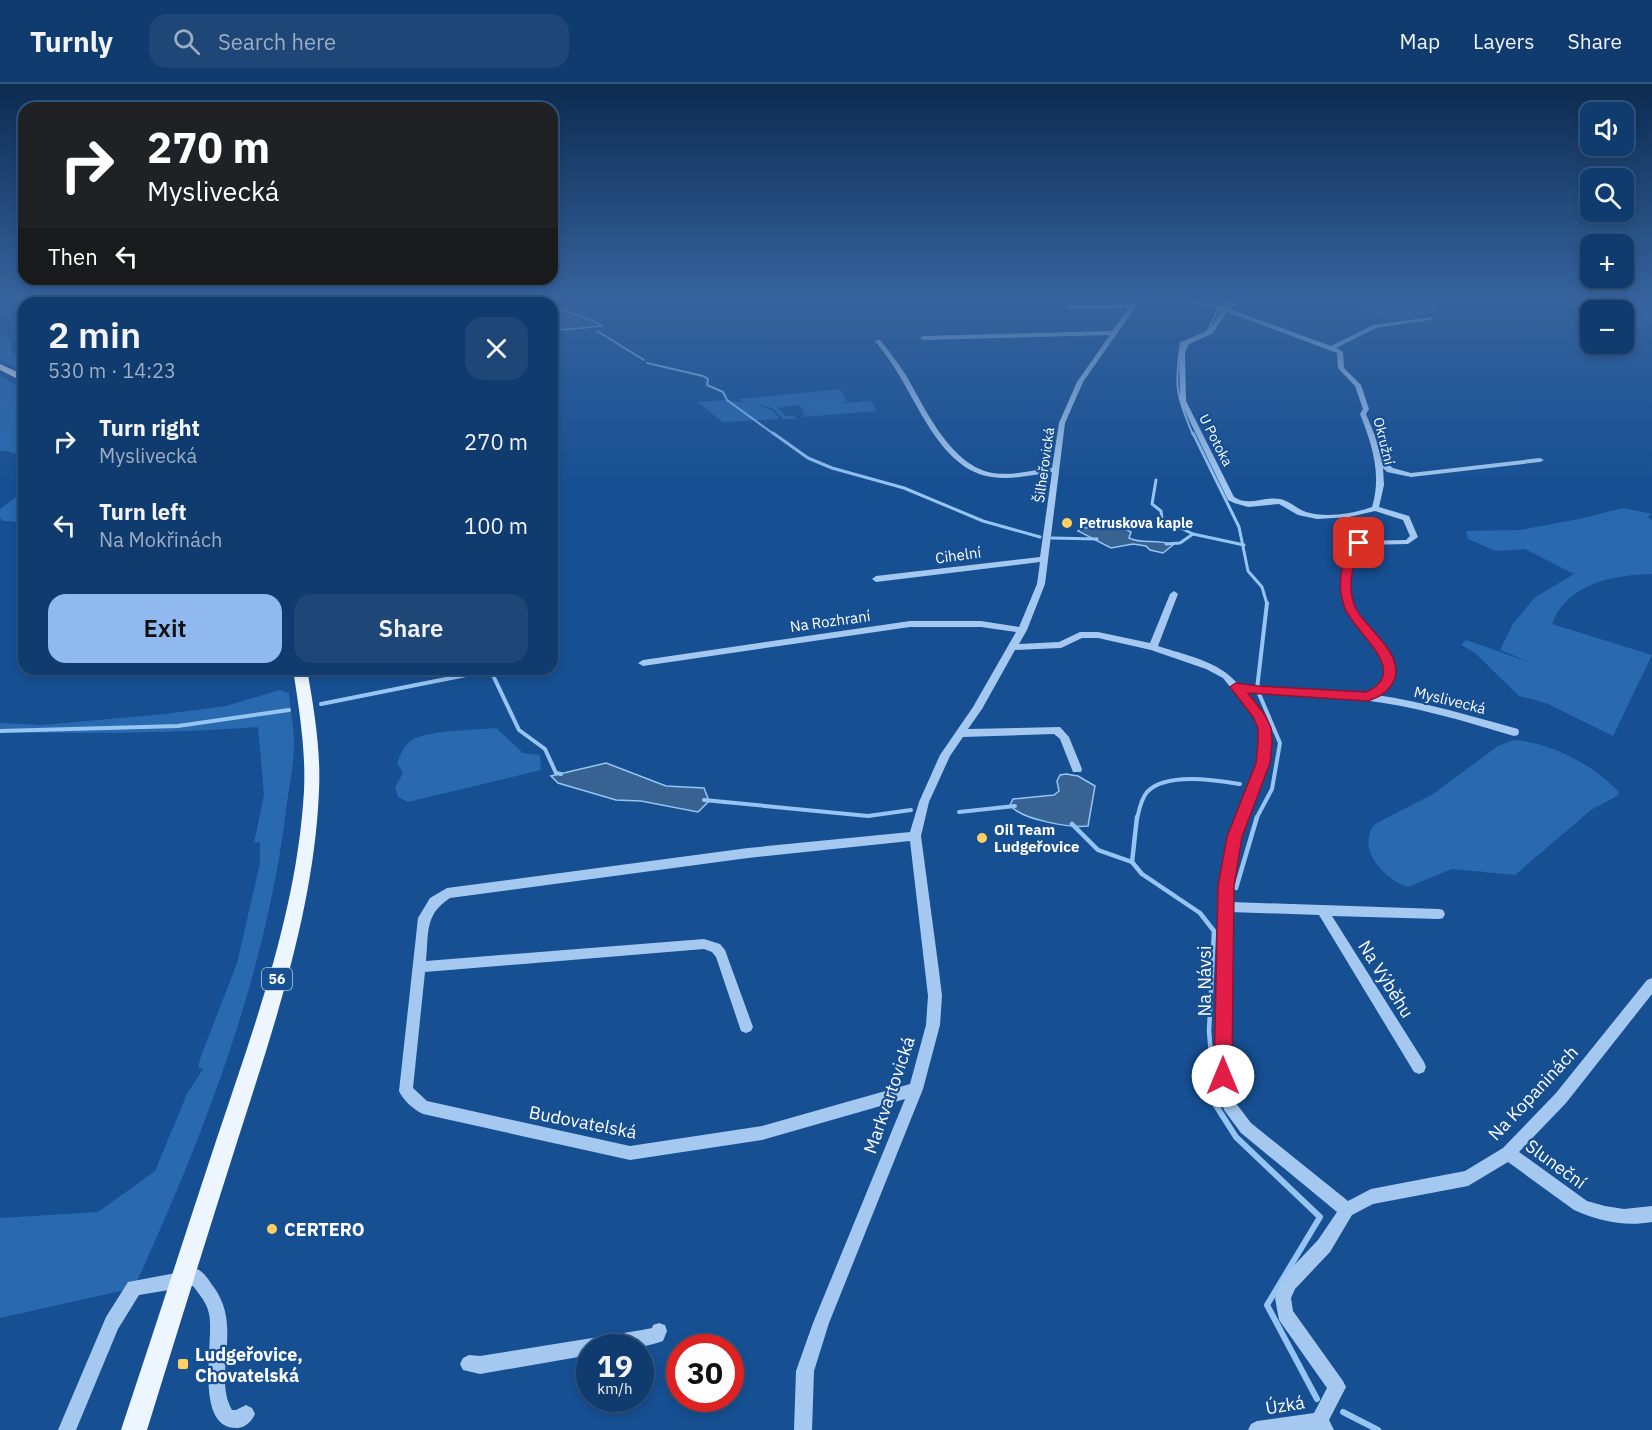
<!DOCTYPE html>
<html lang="en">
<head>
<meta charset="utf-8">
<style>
	:root { --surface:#103b6e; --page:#1e4676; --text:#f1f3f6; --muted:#9cadc2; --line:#305581; --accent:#90b9f0 }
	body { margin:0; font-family:"IBM Plex Sans",sans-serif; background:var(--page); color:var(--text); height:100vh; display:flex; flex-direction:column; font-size:22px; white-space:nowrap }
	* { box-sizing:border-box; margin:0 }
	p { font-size:20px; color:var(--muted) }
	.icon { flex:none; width:33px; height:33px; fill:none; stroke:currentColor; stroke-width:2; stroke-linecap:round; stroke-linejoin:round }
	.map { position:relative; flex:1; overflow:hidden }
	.side { position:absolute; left:18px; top:213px; width:540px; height:378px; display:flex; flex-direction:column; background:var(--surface); border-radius:18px; box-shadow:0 3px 9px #0003,0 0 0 2px var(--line) }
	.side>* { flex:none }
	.top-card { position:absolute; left:18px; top:18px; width:540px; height:183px; border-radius:18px; box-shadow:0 3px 9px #0003,0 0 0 2px var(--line); background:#202124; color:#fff; overflow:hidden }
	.controls { position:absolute; left:1580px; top:18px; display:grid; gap:12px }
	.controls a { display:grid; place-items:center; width:54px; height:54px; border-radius:12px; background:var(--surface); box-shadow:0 3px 9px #0003,0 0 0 2px var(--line); font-size:30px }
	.speed { position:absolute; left:576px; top:1250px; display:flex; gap:12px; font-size:30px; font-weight:700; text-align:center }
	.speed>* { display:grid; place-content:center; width:78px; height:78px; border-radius:50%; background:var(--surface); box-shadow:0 3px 9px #0003,0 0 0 2px var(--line); line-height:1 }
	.speed small { font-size:15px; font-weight:400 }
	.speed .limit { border:9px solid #d22; background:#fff; color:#111 }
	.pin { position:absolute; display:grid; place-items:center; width:51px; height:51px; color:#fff; margin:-26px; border-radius:12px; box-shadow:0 3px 9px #0006 }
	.me { position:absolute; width:66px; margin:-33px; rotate:0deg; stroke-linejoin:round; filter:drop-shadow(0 0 4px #0008) }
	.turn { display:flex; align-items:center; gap:21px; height:126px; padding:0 30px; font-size:27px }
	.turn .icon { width:78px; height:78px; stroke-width:2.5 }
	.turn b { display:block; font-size:42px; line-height:51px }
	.then { display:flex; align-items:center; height:57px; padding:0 30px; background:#0003; gap:12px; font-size:22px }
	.round { display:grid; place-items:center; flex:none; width:63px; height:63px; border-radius:18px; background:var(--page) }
	.headline { display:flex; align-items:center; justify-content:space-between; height:102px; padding:0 30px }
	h1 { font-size:36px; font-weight:600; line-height:45px }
	.primary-button { display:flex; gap:12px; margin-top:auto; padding:12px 30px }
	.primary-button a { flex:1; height:69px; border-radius:18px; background:var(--accent); color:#111; font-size:24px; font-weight:600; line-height:69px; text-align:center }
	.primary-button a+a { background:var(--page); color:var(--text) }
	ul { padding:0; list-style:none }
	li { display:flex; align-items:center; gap:18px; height:84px; padding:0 30px }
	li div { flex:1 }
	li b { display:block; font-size:22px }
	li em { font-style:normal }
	header { display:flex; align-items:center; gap:36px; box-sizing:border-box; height:84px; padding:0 30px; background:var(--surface); border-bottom:2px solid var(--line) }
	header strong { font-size:28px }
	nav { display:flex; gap:33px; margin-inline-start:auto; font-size:21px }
	.search { width:420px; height:54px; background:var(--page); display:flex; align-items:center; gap:15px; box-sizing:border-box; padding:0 21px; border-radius:18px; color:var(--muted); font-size:22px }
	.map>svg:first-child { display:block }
	.green { fill:#2869b0 }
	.water { fill:#386292; stroke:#96c4f3; stroke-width:1.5 }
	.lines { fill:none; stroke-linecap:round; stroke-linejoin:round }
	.stream-far4 { stroke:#96c4f3; stroke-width:2 }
	.stream-far3 { stroke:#96c4f3; stroke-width:3 }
	.stream-far2 { stroke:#96c4f3; stroke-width:4 }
	.stream-far1 { stroke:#96c4f3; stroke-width:4.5 }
	.stream { stroke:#96c4f3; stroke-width:6 }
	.minor { fill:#a4c8f0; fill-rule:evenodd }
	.major { fill:#edf5ff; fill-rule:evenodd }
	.route { fill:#e11d48; stroke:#92132f; stroke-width:1.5 }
	.poi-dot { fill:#ffce63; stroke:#164f92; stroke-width:2 }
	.labels { text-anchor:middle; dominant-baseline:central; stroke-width:4.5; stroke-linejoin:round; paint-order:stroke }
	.far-street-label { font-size:14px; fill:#fff; stroke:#164f92 }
	.far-poi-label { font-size:14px; font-weight:bold; fill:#fff; stroke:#164f92; text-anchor:start }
	.shield { fill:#164f92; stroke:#b9cade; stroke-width:1.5 }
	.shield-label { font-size:14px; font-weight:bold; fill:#fff }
	.street-label { font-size:15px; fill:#fff; stroke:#164f92 }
	.poi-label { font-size:15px; font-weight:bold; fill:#fff; stroke:#164f92; text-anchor:start }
	.near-street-label { font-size:18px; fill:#fff; stroke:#164f92 }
	.near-poi-label { font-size:18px; font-weight:bold; fill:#fff; stroke:#164f92; text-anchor:start }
</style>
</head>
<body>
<header>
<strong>Turnly</strong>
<div class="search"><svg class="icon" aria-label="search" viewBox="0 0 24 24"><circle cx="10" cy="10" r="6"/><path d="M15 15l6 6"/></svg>Search here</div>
<nav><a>Map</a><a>Layers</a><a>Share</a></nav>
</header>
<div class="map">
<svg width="1652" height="1346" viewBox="0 0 1652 1346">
	<rect width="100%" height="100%" fill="#164f92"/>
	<!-- green -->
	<g class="green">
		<polygon points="48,215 24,219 24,224 0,234 0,215"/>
		<polygon points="1382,215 1441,215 1437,227 1432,230 1383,237 1358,222 1358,220 1363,218 1406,217"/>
		<polygon points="1614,215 1652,215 1652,241 1623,247 1623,226 1604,226 1605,221 1617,218"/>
		<polygon points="0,251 11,255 13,269 24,277 24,288 0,276"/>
		<polygon points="0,292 24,305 24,373 7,367 0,367"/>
		<polygon points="840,305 847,316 842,319 871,317 877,327 803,333 804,328 799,321 777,324 786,332 795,332 797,335 783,335 774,325 754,319 773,327 779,335 723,338 697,318 724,316 745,319 739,315"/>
		<polygon points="24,407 24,438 3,437 0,434 0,425"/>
		<path d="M 1623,424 L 1652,430 L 1647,433 L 1652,436 L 1652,490 C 1614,491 1567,499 1552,540 L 1652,571 L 1613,652 L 1546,619 L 1519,612 L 1475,569 L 1461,561 L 1466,556 L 1532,579 L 1500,566 L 1513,540 L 1534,514 L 1574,490 L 1525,465 L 1496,467 L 1468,455 L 1466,447 L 1520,446 L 1579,435 Z"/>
		<polygon points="349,585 438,585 363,593 351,589"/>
		<path d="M 280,606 L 289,609 C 290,625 294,642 294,659 C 294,681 289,704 286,726 C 266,892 203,1053 134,1204 L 0,1234 L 0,1134 L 98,1128 L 155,1087 L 187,1010 L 203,985 L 198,983 L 201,972 L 237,879 L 260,779 L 260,758 L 254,759 L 264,711 L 258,643 C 172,649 86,650 0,648 L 0,639 L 42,641 L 165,630 L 226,622 Z"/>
		<path d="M 496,644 L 523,669 L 540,671 L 541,686 L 408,718 L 398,713 L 395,703 L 403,689 L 397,679 C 400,671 405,660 412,656 C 428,646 477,646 496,644 Z"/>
		<path d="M 1514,656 C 1552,659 1592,680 1619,708 L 1617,712 L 1591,726 L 1515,791 L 1452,785 L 1408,803 C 1384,795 1355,764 1375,740 L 1433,710 L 1498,662 Z"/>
	</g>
	<!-- water -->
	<g class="water">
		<path d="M 552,222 C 562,226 597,237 602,242 L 563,246 L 552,239 Z"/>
		<path d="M 1120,442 L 1131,448 L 1129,454 C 1143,461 1157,454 1173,461 L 1163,469 L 1150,466 L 1146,462 L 1133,460 L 1111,464 L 1078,447 L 1082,444 Z"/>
		<polygon points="606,679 666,702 704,704 709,717 698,728 641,717 616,716 558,699 551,692"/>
		<path d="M 1066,690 L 1078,692 L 1095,702 L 1088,742 C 1071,744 1021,736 1010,721 L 1013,715 L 1054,711 L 1059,707 L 1057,697 L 1060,691 Z"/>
	</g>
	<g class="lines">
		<!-- stream-far4 -->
		<g class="stream-far4">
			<polyline points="1221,222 1232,215"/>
			<polyline points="597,247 644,276"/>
			<polyline points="647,279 703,292 708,295 707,301 723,308 727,316 775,351"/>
			<path d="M 1193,351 C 1176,310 1174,303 1181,259 L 1207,248 L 1219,224"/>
		</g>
		<!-- stream-far3 -->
		<g class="stream-far3">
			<polyline points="773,349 808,374 832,384 904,404 983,437 1040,453"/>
			<polyline points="1193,349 1239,443 1248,487 1262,503 1267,520"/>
			<polyline points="1156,396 1152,420 1161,427 1162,435 1193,450"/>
			<polyline points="1052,454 1097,455"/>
			<polyline points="1166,460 1180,459 1193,450 1244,461"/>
		</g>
		<!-- stream-far2 -->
		<g class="stream-far2">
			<polyline points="490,585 519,646 545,665 556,689 561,690"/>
			<polyline points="321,620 491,586"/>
			<polyline points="0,647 178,642 289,626"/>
			<polyline points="704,716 868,732 911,726"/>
			<polyline points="959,728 1015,722"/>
			<path d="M 1137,735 C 1139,726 1141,715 1147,708 C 1166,688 1215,696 1240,700"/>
			<polyline points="1256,735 1272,705 1280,659 1257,605 1267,519"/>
		</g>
		<!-- stream-far1 -->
		<g class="stream-far1">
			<polyline points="1072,740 1098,766 1132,778 1142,790 1200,829 1214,847 1209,947 1214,1005"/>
			<polyline points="1132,778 1137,733"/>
			<polyline points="1236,804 1257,733"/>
		</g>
		<!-- stream -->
		<g class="stream">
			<polyline points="1214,1004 1215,1020 1236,1053 1320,1133 1267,1221 1317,1315"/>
			<polyline points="1343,1328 1378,1346"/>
		</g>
		<!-- minor -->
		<g class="minor">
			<path d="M 1135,215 L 1157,215 L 1139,218 L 1083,298 L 1065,339 L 1045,500 L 1027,546 L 1019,560 L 1059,558 L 1080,548 L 1098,548 L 1150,559 L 1170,510 L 1174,507 L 1178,510 L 1158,562 C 1185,571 1219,577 1238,600 L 1365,610 C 1372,605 1379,602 1383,595 C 1399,561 1305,526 1356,457 L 1406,456 L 1410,452 L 1403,436 L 1375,427 L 1349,433 L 1317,435 L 1298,431 L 1279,420 L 1248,423 L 1234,419 L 1228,416 L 1180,317 L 1179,269 L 1183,259 L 1208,248 L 1222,226 L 1176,215 L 1188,215 L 1225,223 L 1235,215 L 1242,215 L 1229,225 L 1331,262 L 1373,241 L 1432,233 L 1432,235 L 1430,236 L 1376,244 L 1336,264 L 1343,268 L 1344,284 L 1361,301 L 1369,325 L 1366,330 L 1375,352 L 1382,376 L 1393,384 L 1411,389 L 1540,374 L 1544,376 L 1540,378 L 1411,393 L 1387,388 L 1383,384 L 1384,401 L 1379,423 L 1409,432 L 1418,453 L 1408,460 L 1361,461 C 1349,479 1346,504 1355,523 C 1368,551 1420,583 1377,611 C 1425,618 1471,632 1518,645 L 1519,648 L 1518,651 L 1514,652 C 1464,637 1414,622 1363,616 C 1323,611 1283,613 1244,607 L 1262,629 L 1269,644 L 1268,679 L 1241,753 L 1231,818 L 1439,825 L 1443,826 L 1445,830 L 1443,834 L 1439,835 L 1332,832 L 1424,978 L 1426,983 L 1424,988 L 1419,990 L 1414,988 L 1319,831 L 1230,828 L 1230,992 L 1235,1018 L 1251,1039 L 1348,1117 L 1371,1105 L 1465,1087 L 1503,1064 L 1556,1009 L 1647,896 L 1652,894 L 1652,910 L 1566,1019 L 1519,1068 L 1587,1117 L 1605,1122 L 1624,1125 L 1652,1122 L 1652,1138 C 1624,1143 1599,1137 1574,1126 L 1508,1078 L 1468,1102 L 1373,1120 L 1352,1131 L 1330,1168 L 1295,1205 L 1291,1214 L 1293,1227 L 1343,1297 L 1346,1303 L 1329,1336 L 1334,1346 L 1248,1346 L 1251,1340 L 1257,1337 L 1314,1329 L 1327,1304 L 1279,1236 L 1275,1214 L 1283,1193 L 1318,1156 L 1337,1128 L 1241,1049 L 1224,1026 L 1216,992 L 1218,823 L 1229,753 L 1258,679 L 1259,644 L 1254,633 L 1223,594 L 1206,585 L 1151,566 L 1098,554 L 1082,554 L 1061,564 L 1015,566 L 982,625 L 968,645 L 1060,643 L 1069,653 L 1082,685 L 1081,688 L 1073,688 L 1060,655 L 1054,650 L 963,653 L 950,672 L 929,718 L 921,752 L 939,887 L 942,912 L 940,941 L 923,1005 L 829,1239 L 814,1287 L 812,1346 L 794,1346 L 796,1287 L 813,1239 L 905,1015 L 762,1056 L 630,1076 L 423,1030 C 414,1026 403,1016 399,1007 L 418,834 L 430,814 L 447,804 L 748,764 L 910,748 L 919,718 L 940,671 L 973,623 L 1016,548 L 981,543 L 910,543 L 643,582 L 638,579 L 643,576 L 910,537 L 981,537 L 1019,543 L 1037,500 L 1040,478 L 876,498 L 872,495 L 876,492 L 1040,473 L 1052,388 C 1032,391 1012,396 992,393 C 945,387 921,327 899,291 C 892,279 884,268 875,257 L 880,256 C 890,268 899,280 907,293 C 926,326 951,382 993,389 C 1012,392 1033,386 1052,384 L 1059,339 L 1077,298 L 1110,251 L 923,256 L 920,254 L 923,252 L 1112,247 L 1129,224 L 1068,225 L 1065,223 L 1068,221 L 1131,220 ZM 1227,228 L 1337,269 L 1338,284 L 1355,302 L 1363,325 L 1360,330 C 1372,360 1382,391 1372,423 C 1353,430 1325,434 1306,428 C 1297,425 1290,417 1280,415 C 1264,412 1249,423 1234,413 L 1186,317 L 1185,269 L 1189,260 L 1212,250 ZM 910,757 L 928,912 L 926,941 L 910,1000 L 762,1042 L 630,1062 L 427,1017 L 413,1004 L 425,888 L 704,865 L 712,868 L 716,873 L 741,947 L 746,949 L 751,947 L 753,943 L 725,866 L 720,860 L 704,855 L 426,877 C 429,849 424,831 450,814 L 748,774 Z"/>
			<path d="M 197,1185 C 204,1188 208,1195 213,1202 C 244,1243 212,1291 232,1326 L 236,1326 L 246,1321 L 252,1324 L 255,1330 C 252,1337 246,1343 238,1344 C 192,1346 215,1255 209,1230 C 207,1219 200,1211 193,1202 L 139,1211 L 118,1245 L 76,1346 L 58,1346 L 106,1233 L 128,1198 Z"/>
			<path d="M 659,1239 L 665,1241 L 667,1247 L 663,1257 C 640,1266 614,1263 590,1263 L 590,1271 L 480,1290 L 463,1286 L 460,1280 L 463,1274 L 469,1271 L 480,1272 L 642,1246 L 652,1244 L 653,1241 Z"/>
		</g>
		<!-- major -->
		<g class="major">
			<polygon points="0,280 24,291 24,298 0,286"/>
			<path d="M 293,585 L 307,585 C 314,625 321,666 319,707 C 314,827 274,942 238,1055 C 207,1152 177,1249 147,1346 L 121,1346 C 153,1250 184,1154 216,1057 C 254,943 297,828 304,707 C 306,666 299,625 293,585 Z"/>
		</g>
	</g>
	<!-- sky -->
	<linearGradient id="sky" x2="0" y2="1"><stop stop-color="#0c2b50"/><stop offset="0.53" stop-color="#36639d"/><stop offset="1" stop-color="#36639d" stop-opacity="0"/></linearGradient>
	<rect width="1652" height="404" fill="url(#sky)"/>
	<!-- route -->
	<path class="route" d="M 1359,456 L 1364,459 C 1352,478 1346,503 1356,525 C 1368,547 1412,575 1390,603 C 1384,611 1377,614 1367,617 L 1248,609 L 1265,631 L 1271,644 L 1272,659 L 1270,679 L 1242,753 L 1234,802 L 1232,992 L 1229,998 L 1223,1000 L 1217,998 L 1214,992 L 1218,802 L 1227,753 L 1256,679 L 1258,659 L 1258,644 L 1253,633 L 1230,603 L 1236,599 L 1258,602 L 1366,608 C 1413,587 1352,548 1344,522 C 1336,498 1341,477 1355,457 Z"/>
	<!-- markers -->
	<g class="poi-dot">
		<circle cx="1067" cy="439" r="6"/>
		<circle cx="982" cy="754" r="6"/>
		<circle cx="272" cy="1145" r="6"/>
		<rect x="177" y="1274" width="12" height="12" rx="3"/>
	</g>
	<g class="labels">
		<!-- far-street labels -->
		<g class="far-street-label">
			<text transform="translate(1216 356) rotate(63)">U Potoka</text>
			<text transform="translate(1384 357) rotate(76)">Okružní</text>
			<text transform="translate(1044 381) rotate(-82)">Šilheřovická</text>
		</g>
		<!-- far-poi labels -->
		<g class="far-poi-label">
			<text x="1079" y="439">Petruskova kaple</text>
		</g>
		<!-- shield labels -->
		<rect class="shield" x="262" y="884" width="30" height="22" rx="4.5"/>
		<g class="shield-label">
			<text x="277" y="895">56</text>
		</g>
		<!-- street labels -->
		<g class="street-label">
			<text transform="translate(958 471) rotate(-8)">Cihelní</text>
			<text transform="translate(830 537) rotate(-8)">Na Rozhraní</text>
			<text transform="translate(1450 616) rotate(14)">Myslivecká</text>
		</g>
		<!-- poi labels -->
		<g class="poi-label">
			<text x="994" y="745">Oil Team<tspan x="994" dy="17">Ludgeřovice</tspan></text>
		</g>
		<!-- near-street labels -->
		<g class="near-street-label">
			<text transform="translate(1386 895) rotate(58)">Na Výběhu</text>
			<text transform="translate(1204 897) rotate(-90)">Na Návsi</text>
			<text transform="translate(1533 1009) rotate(-47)">Na Kopaninách</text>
			<text transform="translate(889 1011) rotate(-71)">Markvartovická</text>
			<text transform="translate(583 1038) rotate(11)">Budovatelská</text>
			<text transform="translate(1556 1080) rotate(36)">Sluneční</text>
			<text transform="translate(1285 1321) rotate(-9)">Úzká</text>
		</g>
		<!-- near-poi labels -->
		<g class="near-poi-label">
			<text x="284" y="1145">CERTERO</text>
			<text x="195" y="1270">Ludgeřovice,<tspan x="195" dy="21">Chovatelská</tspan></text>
		</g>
	</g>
</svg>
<div class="controls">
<a><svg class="icon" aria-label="sound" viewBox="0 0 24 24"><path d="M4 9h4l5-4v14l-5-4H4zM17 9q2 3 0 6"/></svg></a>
<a><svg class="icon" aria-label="search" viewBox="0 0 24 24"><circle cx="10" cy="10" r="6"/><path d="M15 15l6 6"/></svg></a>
<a>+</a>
<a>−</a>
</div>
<div class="speed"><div>19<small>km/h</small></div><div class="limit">30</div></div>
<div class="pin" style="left:1359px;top:459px;background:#d93025"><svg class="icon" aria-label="arrive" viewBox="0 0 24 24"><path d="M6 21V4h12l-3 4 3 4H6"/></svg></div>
<svg class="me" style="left:1223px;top:992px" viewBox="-20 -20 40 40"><circle r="19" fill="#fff"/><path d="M0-13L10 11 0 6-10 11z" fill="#e11d48"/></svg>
<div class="top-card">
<div class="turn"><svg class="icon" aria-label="right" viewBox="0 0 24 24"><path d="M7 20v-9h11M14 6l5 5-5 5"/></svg><div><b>270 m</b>Myslivecká</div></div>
<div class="then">Then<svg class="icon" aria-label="left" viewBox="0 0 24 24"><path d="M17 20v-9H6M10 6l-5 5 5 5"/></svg></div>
</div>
<section class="side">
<div class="headline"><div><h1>2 min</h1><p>530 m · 14:23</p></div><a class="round"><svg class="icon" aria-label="close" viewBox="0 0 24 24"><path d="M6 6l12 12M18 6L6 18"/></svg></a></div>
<ul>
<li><svg class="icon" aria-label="right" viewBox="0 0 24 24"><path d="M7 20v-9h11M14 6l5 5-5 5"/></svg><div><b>Turn right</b><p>Myslivecká</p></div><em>270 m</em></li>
<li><svg class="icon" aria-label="left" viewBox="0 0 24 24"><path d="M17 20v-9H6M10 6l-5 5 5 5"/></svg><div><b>Turn left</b><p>Na Mokřinách</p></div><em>100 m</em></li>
</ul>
<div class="primary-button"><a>Exit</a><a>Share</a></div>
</section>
</div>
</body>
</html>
